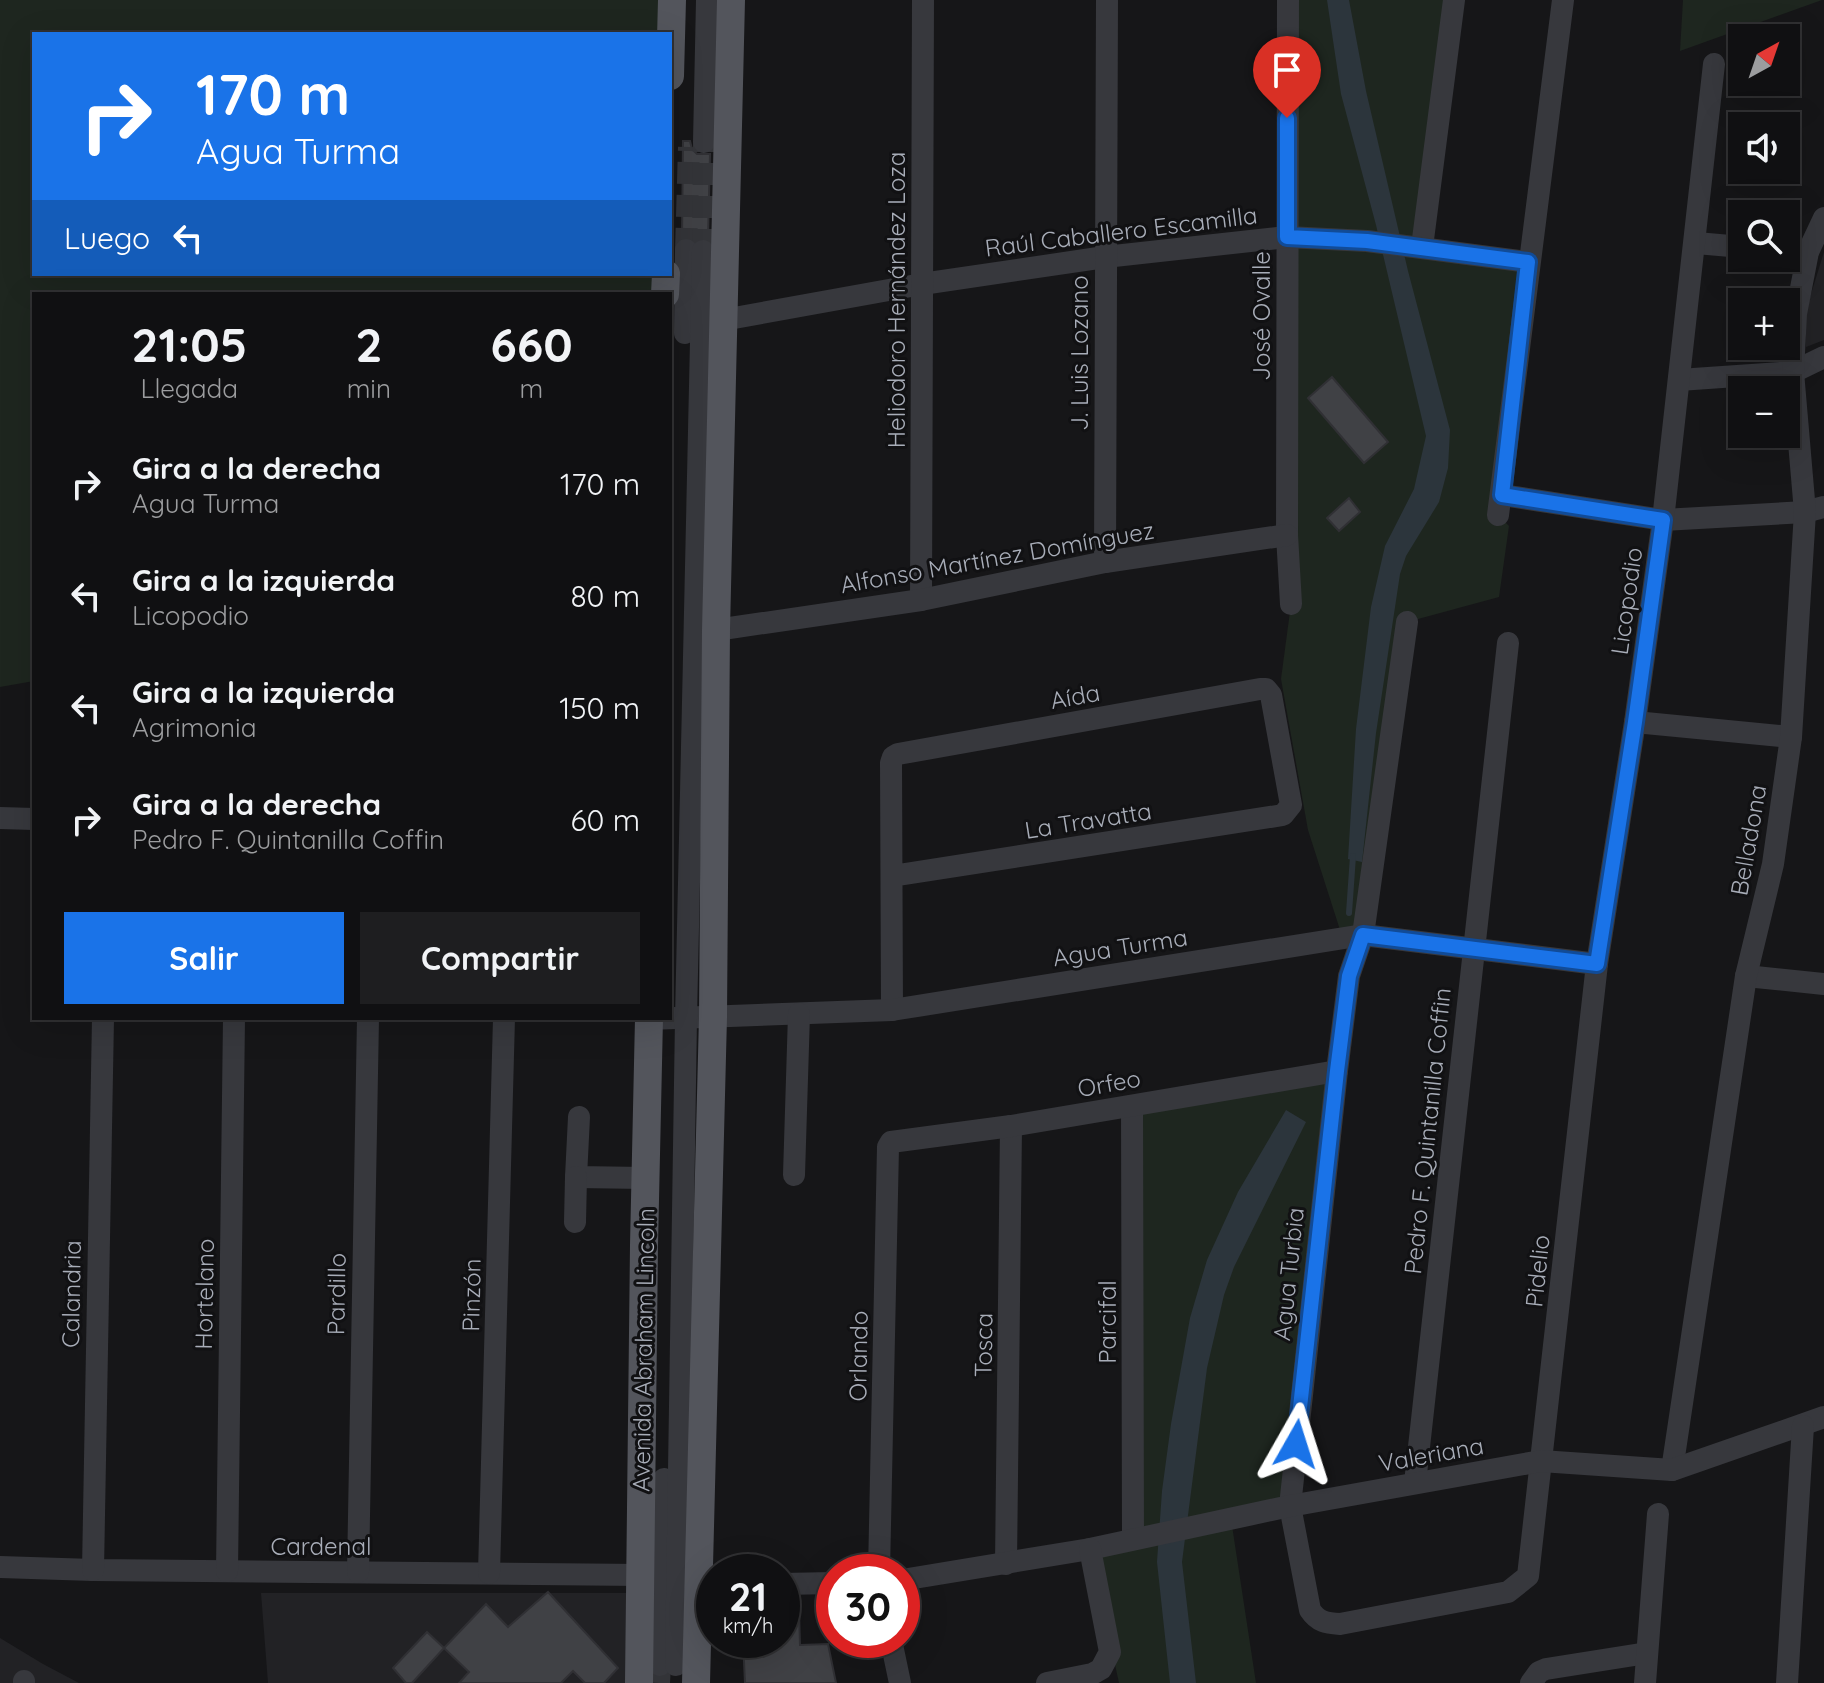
<!DOCTYPE html>
<html lang="es">
<head>
<meta charset="utf-8">
<style>
	:root { --surface:#101012; --page:#1e1e20; --text:#f1f3f6; --muted:#9c9d9f; --line:#303032; --accent:#1a73e8 }
	body { margin:0; font-family:Quicksand,sans-serif; background:var(--page); color:var(--text); height:100vh; display:flex; flex-direction:column; font-size:30px; white-space:nowrap }
	* { box-sizing:border-box; margin:0 }
	p { font-size:26px; color:var(--muted) }
	.icon { flex:none; width:44px; height:44px; fill:none; stroke:currentColor; stroke-width:2; stroke-linecap:round; stroke-linejoin:round }
	.map { position:relative; flex:1; overflow:hidden }
	.drawer { position:absolute; left:32px; top:292px; width:640px; height:728px; display:flex; flex-direction:column; background:var(--surface); border-radius:0px; box-shadow:0 8px 32px #0002,0 0 0 2px var(--line) }
	.drawer>* { flex:none }
	.top-card { position:absolute; left:32px; top:32px; width:640px; height:244px; border-radius:0px; box-shadow:0 8px 32px #0002,0 0 0 2px var(--line); background:#1a73e8; color:#fff; overflow:hidden }
	.needle { width:52px; rotate:40deg }
	.fabs { position:absolute; left:1728px; top:24px; display:grid; gap:16px }
	.fabs a { display:grid; place-items:center; width:72px; height:72px; border-radius:0px; background:var(--surface); box-shadow:0 8px 32px #0002,0 0 0 2px var(--line); font-size:40px }
	.speed { position:absolute; left:696px; top:1554px; display:flex; gap:16px; font-size:40px; font-weight:700; text-align:center }
	.speed>* { display:grid; place-content:center; width:104px; height:104px; border-radius:50%; background:var(--surface); box-shadow:0 8px 32px #0002,0 0 0 2px var(--line); line-height:1 }
	.speed small { font-size:20px; font-weight:400 }
	.speed .limit { border:12px solid #d22; background:#fff; color:#111 }
	.pin { position:absolute; display:grid; place-items:center; width:68px; height:68px; color:#fff; margin:-82px -34px; border-radius:50% 50% 50% 0; rotate:-45deg; box-shadow:0 0 8px #0007 }
	.pin .icon { rotate:45deg }
	.me { position:absolute; width:88px; margin:-44px; rotate:6deg; stroke-linejoin:round; filter:drop-shadow(0 0 6px #0008) }
	.turn { display:flex; align-items:center; gap:28px; height:168px; padding:0 32px; font-size:36px }
	.turn .icon { width:104px; height:104px; stroke-width:2.5 }
	.turn b { display:block; font-size:56px; line-height:68px }
	.then { display:flex; align-items:center; height:76px; padding:0 32px; background:#0003; gap:16px; font-size:30px }
	.eta { display:flex; justify-content:space-evenly; align-items:center; height:136px; text-align:center }
	.eta b { font-size:48px; font-weight:700; line-height:56px }
	.button { display:flex; gap:16px; margin-top:auto; padding:16px 32px }
	.button a { flex:1; height:92px; border-radius:0px; background:var(--accent); color:#fff; font-size:32px; font-weight:700; line-height:92px; text-align:center }
	.button a+a { background:var(--page); color:var(--text) }
	ul { padding:0; list-style:none }
	li { display:flex; align-items:center; gap:24px; height:112px; padding:0 32px }
	li div { flex:1 }
	li b { display:block; font-size:30px }
	li em { font-style:normal }
	.map>svg:first-child { display:block }
	.built { fill:#222225 }
	.green { fill:#1e261f }
	.water { fill:#2c353c }
	.lines { fill:none; stroke-linecap:round; stroke-linejoin:round }
	.stream { stroke:#2c353c; stroke-width:6 }
	.building { fill:#404145; stroke:#303034; stroke-width:2 }
	.minor-tunnel { stroke:#333438; stroke-width:22; stroke-dasharray:22 11; stroke-linecap:butt }
	.minor { stroke:#37383d; stroke-width:22 }
	.major { stroke:#53555c; stroke-width:28 }
	.route-casing { stroke:#114b97; stroke-width:20 }
	.route { stroke:#1a73e8; stroke-width:14 }
	.labels { text-anchor:middle; dominant-baseline:central; stroke-width:6; stroke-linejoin:round; paint-order:stroke }
	.street-label { font-size:24px; fill:#a8adb8; stroke:#111113 }
</style>
</head>
<body>
<div class="map">
<svg width="1824" height="1683" viewBox="0 0 1824 1683">
	<rect width="100%" height="100%" fill="#161618"/>
	<!-- built -->
	<g class="built">
		<polygon points="1824,252 1824,340 1806,347 1806,310"/>
		<polygon points="261,1593 633,1593 629,1683 268,1683"/>
		<polygon points="0,1638 43,1664 79,1683 0,1683"/>
	</g>
	<!-- green -->
	<g class="green">
		<polygon points="0,0 659,0 658,34 34,34 34,274 652,274 652,294 34,294 34,681 0,687"/>
		<polygon points="1288,0 1454,0 1422,247 1528,262 1498,515 1509,526 1499,597 1407,622 1363,935 1341,933 1308,830 1281,679 1291,604"/>
		<polygon points="1683,0 1822,0 1680,51"/>
		<polygon points="1337,1071 1290,1506 1231,1519 1256,1683 1119,1683 1090,1549 1141,1538 1132,1106"/>
	</g>
	<!-- water -->
	<g class="water">
		<polygon points="1327,0 1349,0 1366,91 1408,271 1450,430 1448,468 1439,502 1406,556 1400,574 1376,733 1362,862 1348,859 1356,729 1371,607 1385,546 1414,489 1426,436 1376,225 1341,94"/>
		<polygon points="1286,1110 1306,1122 1234,1267 1224,1295 1207,1368 1182,1562 1196,1683 1170,1683 1157,1562 1162,1491 1171,1424 1190,1318 1207,1260 1238,1192"/>
	</g>
	<g class="lines">
		<!-- stream -->
		<polyline class="stream" points="1349,913 1353,856"/>
	</g>
	<!-- building -->
	<g class="building">
		<polygon points="683,141 690,141 692,149 697,154 710,154 708,238 695,240 682,237"/>
		<polygon points="1332,377 1388,442 1364,463 1308,398"/>
		<polygon points="1349,498 1360,512 1339,531 1327,518"/>
		<polygon points="548,1592 618,1668 604,1683 585,1683 573,1671 561,1683 459,1683 469,1672 444,1648 486,1604 508,1627"/>
		<polygon points="799,1610 800,1645 828,1644 836,1683 745,1683 743,1640 782,1640 782,1611"/>
		<polygon points="427,1632 444,1648 412,1683 406,1683 393,1668"/>
	</g>
	<g class="lines">
		<!-- minor-tunnel -->
		<g class="minor-tunnel">
			<polyline points="686,250 689,147"/>
			<polyline points="703,251 704,142"/>
			<polyline points="659,1683 660,1665"/>
		</g>
		<!-- minor -->
		<g class="minor">
			<polyline points="1288,0 1287,535 1291,604"/>
			<polyline points="704,142 707,0"/>
			<polyline points="1696,243 1742,247"/>
			<polyline points="1422,247 1454,0"/>
			<polyline points="1786,250 1808,252"/>
			<polyline points="723,320 922,284 1105,257 1287,237 1367,241 1528,262"/>
			<polyline points="685,333 686,250"/>
			<polyline points="1679,380 1793,372 1824,357"/>
			<polyline points="1502,495 1663,520 1805,512 1824,507"/>
			<polyline points="1498,515 1563,0"/>
			<polyline points="1105,562 1107,0"/>
			<polyline points="921,600 923,0"/>
			<path d="M 1407,622 L 1363,935 L 1349,976 L 1337,1071 L 1290,1506 L 1310,1610 C 1318,1622 1326,1623 1340,1624 L 1508,1592 L 1528,1576 L 1597,964 L 1635,722 L 1663,520 L 1714,64"/>
			<polyline points="716,630 921,600 1105,562 1287,535"/>
			<polyline points="1635,722 1791,737"/>
			<polyline points="0,818 34,819"/>
			<polyline points="892,876 1283,815 1291,805 1271,695 1266,689 1260,689 898,754 893,757 891,763 892,1010"/>
			<polyline points="1746,976 1824,984"/>
			<polyline points="649,1019 892,1010 1363,935 1597,964"/>
			<polyline points="1132,1106 1133,1538"/>
			<polyline points="579,1117 576,1177 645,1178"/>
			<polyline points="794,1175 799,1014"/>
			<polyline points="575,1222 576,1177"/>
			<polyline points="1672,1470 1746,976 1773,864 1791,737 1805,512 1793,372 1796,314 1808,252 1824,218"/>
			<polyline points="1415,1483 1508,643"/>
			<polyline points="1006,1564 1011,1126"/>
			<polyline points="0,1567 93,1570 641,1575"/>
			<polyline points="93,1570 103,1018"/>
			<polyline points="227,1571 234,1018"/>
			<polyline points="358,1572 368,1018"/>
			<polyline points="879,1572 888,1147 891,1142 1011,1126 1337,1071"/>
			<polyline points="489,1573 504,1018"/>
			<polyline points="902,1580 1090,1549 1290,1506 1541,1461 1672,1470 1824,1417"/>
			<polyline points="782,1584 834,1583"/>
			<polyline points="891,1640 900,1683"/>
			<polyline points="660,1665 664,1479"/>
			<polyline points="676,1665 686,1018 703,251"/>
			<polyline points="24,1683 24,1681"/>
			<polyline points="1047,1683 1092,1674 1101,1669 1110,1652 1090,1549"/>
			<polyline points="1531,1683 1539,1672 1546,1669 1647,1653"/>
			<polyline points="1645,1683 1658,1514"/>
			<polyline points="1787,1683 1803,1426"/>
		</g>
		<!-- major -->
		<g class="major">
			<polyline points="670,76 672,0"/>
			<polyline points="665,294 666,274"/>
			<polyline points="639,1683 644,1245 649,1018"/>
			<polyline points="696,1683 713,1017 716,630 731,0"/>
		</g>
	</g>
	<g class="lines">
		<defs>
			<polyline id="route" points="1287,118 1287,237 1367,241 1528,262 1502,495 1663,520 1635,722 1597,964 1363,935 1349,976 1337,1071 1296,1444"/>
		</defs>
		<!-- route casing -->
		<use href="#route" class="route-casing"/>
		<!-- route -->
		<use href="#route" class="route"/>
	</g>
	<g class="labels">
		<!-- street labels -->
		<g class="street-label">
			<text transform="translate(1121 231) rotate(-7)">Raúl Caballero Escamilla</text>
			<text transform="translate(896 300) rotate(-90)">Heliodoro Hernández Loza</text>
			<text transform="translate(1261 316) rotate(-90)">José Ovalle</text>
			<text transform="translate(1079 353) rotate(-90)">J. Luis Lozano</text>
			<text transform="translate(997 557) rotate(-10)">Alfonso Martínez Domínguez</text>
			<text transform="translate(1626 601) rotate(-82)">Licopodio</text>
			<text transform="translate(1075 696) rotate(-10)">Aída</text>
			<text transform="translate(1088 820) rotate(-9)">La Travatta</text>
			<text transform="translate(1748 840) rotate(-80)">Belladona</text>
			<text transform="translate(1120 947) rotate(-9)">Agua Turma</text>
			<text transform="translate(1109 1083) rotate(-10)">Orfeo</text>
			<text transform="translate(1427 1131) rotate(-84)">Pedro F. Quintanilla Coffin</text>
			<text transform="translate(1537 1271) rotate(-84)">Pidelio</text>
			<text transform="translate(1288 1274) rotate(-84)">Agua Turbia</text>
			<text transform="translate(71 1294) rotate(-89)">Calandria</text>
			<text transform="translate(204 1294) rotate(-89)">Hortelano</text>
			<text transform="translate(336 1294) rotate(-89)">Pardillo</text>
			<text transform="translate(471 1295) rotate(-89)">Pinzón</text>
			<text transform="translate(1107 1322) rotate(-90)">Parcifal</text>
			<text transform="translate(983 1345) rotate(-89)">Tosca</text>
			<text transform="translate(643 1350) rotate(-89)">Avenida Abraham Lincoln</text>
			<text transform="translate(858 1356) rotate(-89)">Orlando</text>
			<text transform="translate(1431 1454) rotate(-10)">Valeriana</text>
			<text x="321" y="1546">Cardenal</text>
		</g>
	</g>
</svg>
<div class="fabs">
<a><svg class="needle" viewBox="-14 -14 28 28"><path d="M0-13l5 13h-10z" fill="#e53935"/><path d="M0 13l5-13h-10z" fill="#9c9d9f"/></svg></a>
<a><svg class="icon" aria-label="sound" viewBox="0 0 24 24"><path d="M4 9h4l5-4v14l-5-4H4zM17 9q2 3 0 6"/></svg></a>
<a><svg class="icon" aria-label="search" viewBox="0 0 24 24"><circle cx="10" cy="10" r="6"/><path d="M15 15l6 6"/></svg></a>
<a>+</a>
<a>−</a>
</div>
<div class="speed"><div>21<small>km/h</small></div><div class="limit">30</div></div>
<div class="pin" style="left:1287px;top:118px;background:#d93025"><svg class="icon" aria-label="arrive" viewBox="0 0 24 24"><path d="M6 21V4h12l-3 4 3 4H6"/></svg></div>
<svg class="me" style="left:1296px;top:1444px" viewBox="-20 -20 40 40"><path d="M0-17L14 15 0 8-14 15z" fill="#1a73e8" stroke="#fff" stroke-width="4"/></svg>
<div class="top-card">
<div class="turn"><svg class="icon" aria-label="right" viewBox="0 0 24 24"><path d="M7 20v-9h11M14 6l5 5-5 5"/></svg><div><b>170 m</b>Agua Turma</div></div>
<div class="then">Luego<svg class="icon" aria-label="left" viewBox="0 0 24 24"><path d="M17 20v-9H6M10 6l-5 5 5 5"/></svg></div>
</div>
<section class="drawer">
<div class="eta">
<div><b>21:05</b><p>Llegada</p></div>
<div><b>2</b><p>min</p></div>
<div><b>660</b><p>m</p></div>
</div>
<ul>
<li><svg class="icon" aria-label="right" viewBox="0 0 24 24"><path d="M7 20v-9h11M14 6l5 5-5 5"/></svg><div><b>Gira a la derecha</b><p>Agua Turma</p></div><em>170 m</em></li>
<li><svg class="icon" aria-label="left" viewBox="0 0 24 24"><path d="M17 20v-9H6M10 6l-5 5 5 5"/></svg><div><b>Gira a la izquierda</b><p>Licopodio</p></div><em>80 m</em></li>
<li><svg class="icon" aria-label="left" viewBox="0 0 24 24"><path d="M17 20v-9H6M10 6l-5 5 5 5"/></svg><div><b>Gira a la izquierda</b><p>Agrimonia</p></div><em>150 m</em></li>
<li><svg class="icon" aria-label="right" viewBox="0 0 24 24"><path d="M7 20v-9h11M14 6l5 5-5 5"/></svg><div><b>Gira a la derecha</b><p>Pedro F. Quintanilla Coffin</p></div><em>60 m</em></li>
</ul>
<div class="button"><a>Salir</a><a>Compartir</a></div>
</section>
</div>
</body>
</html>
